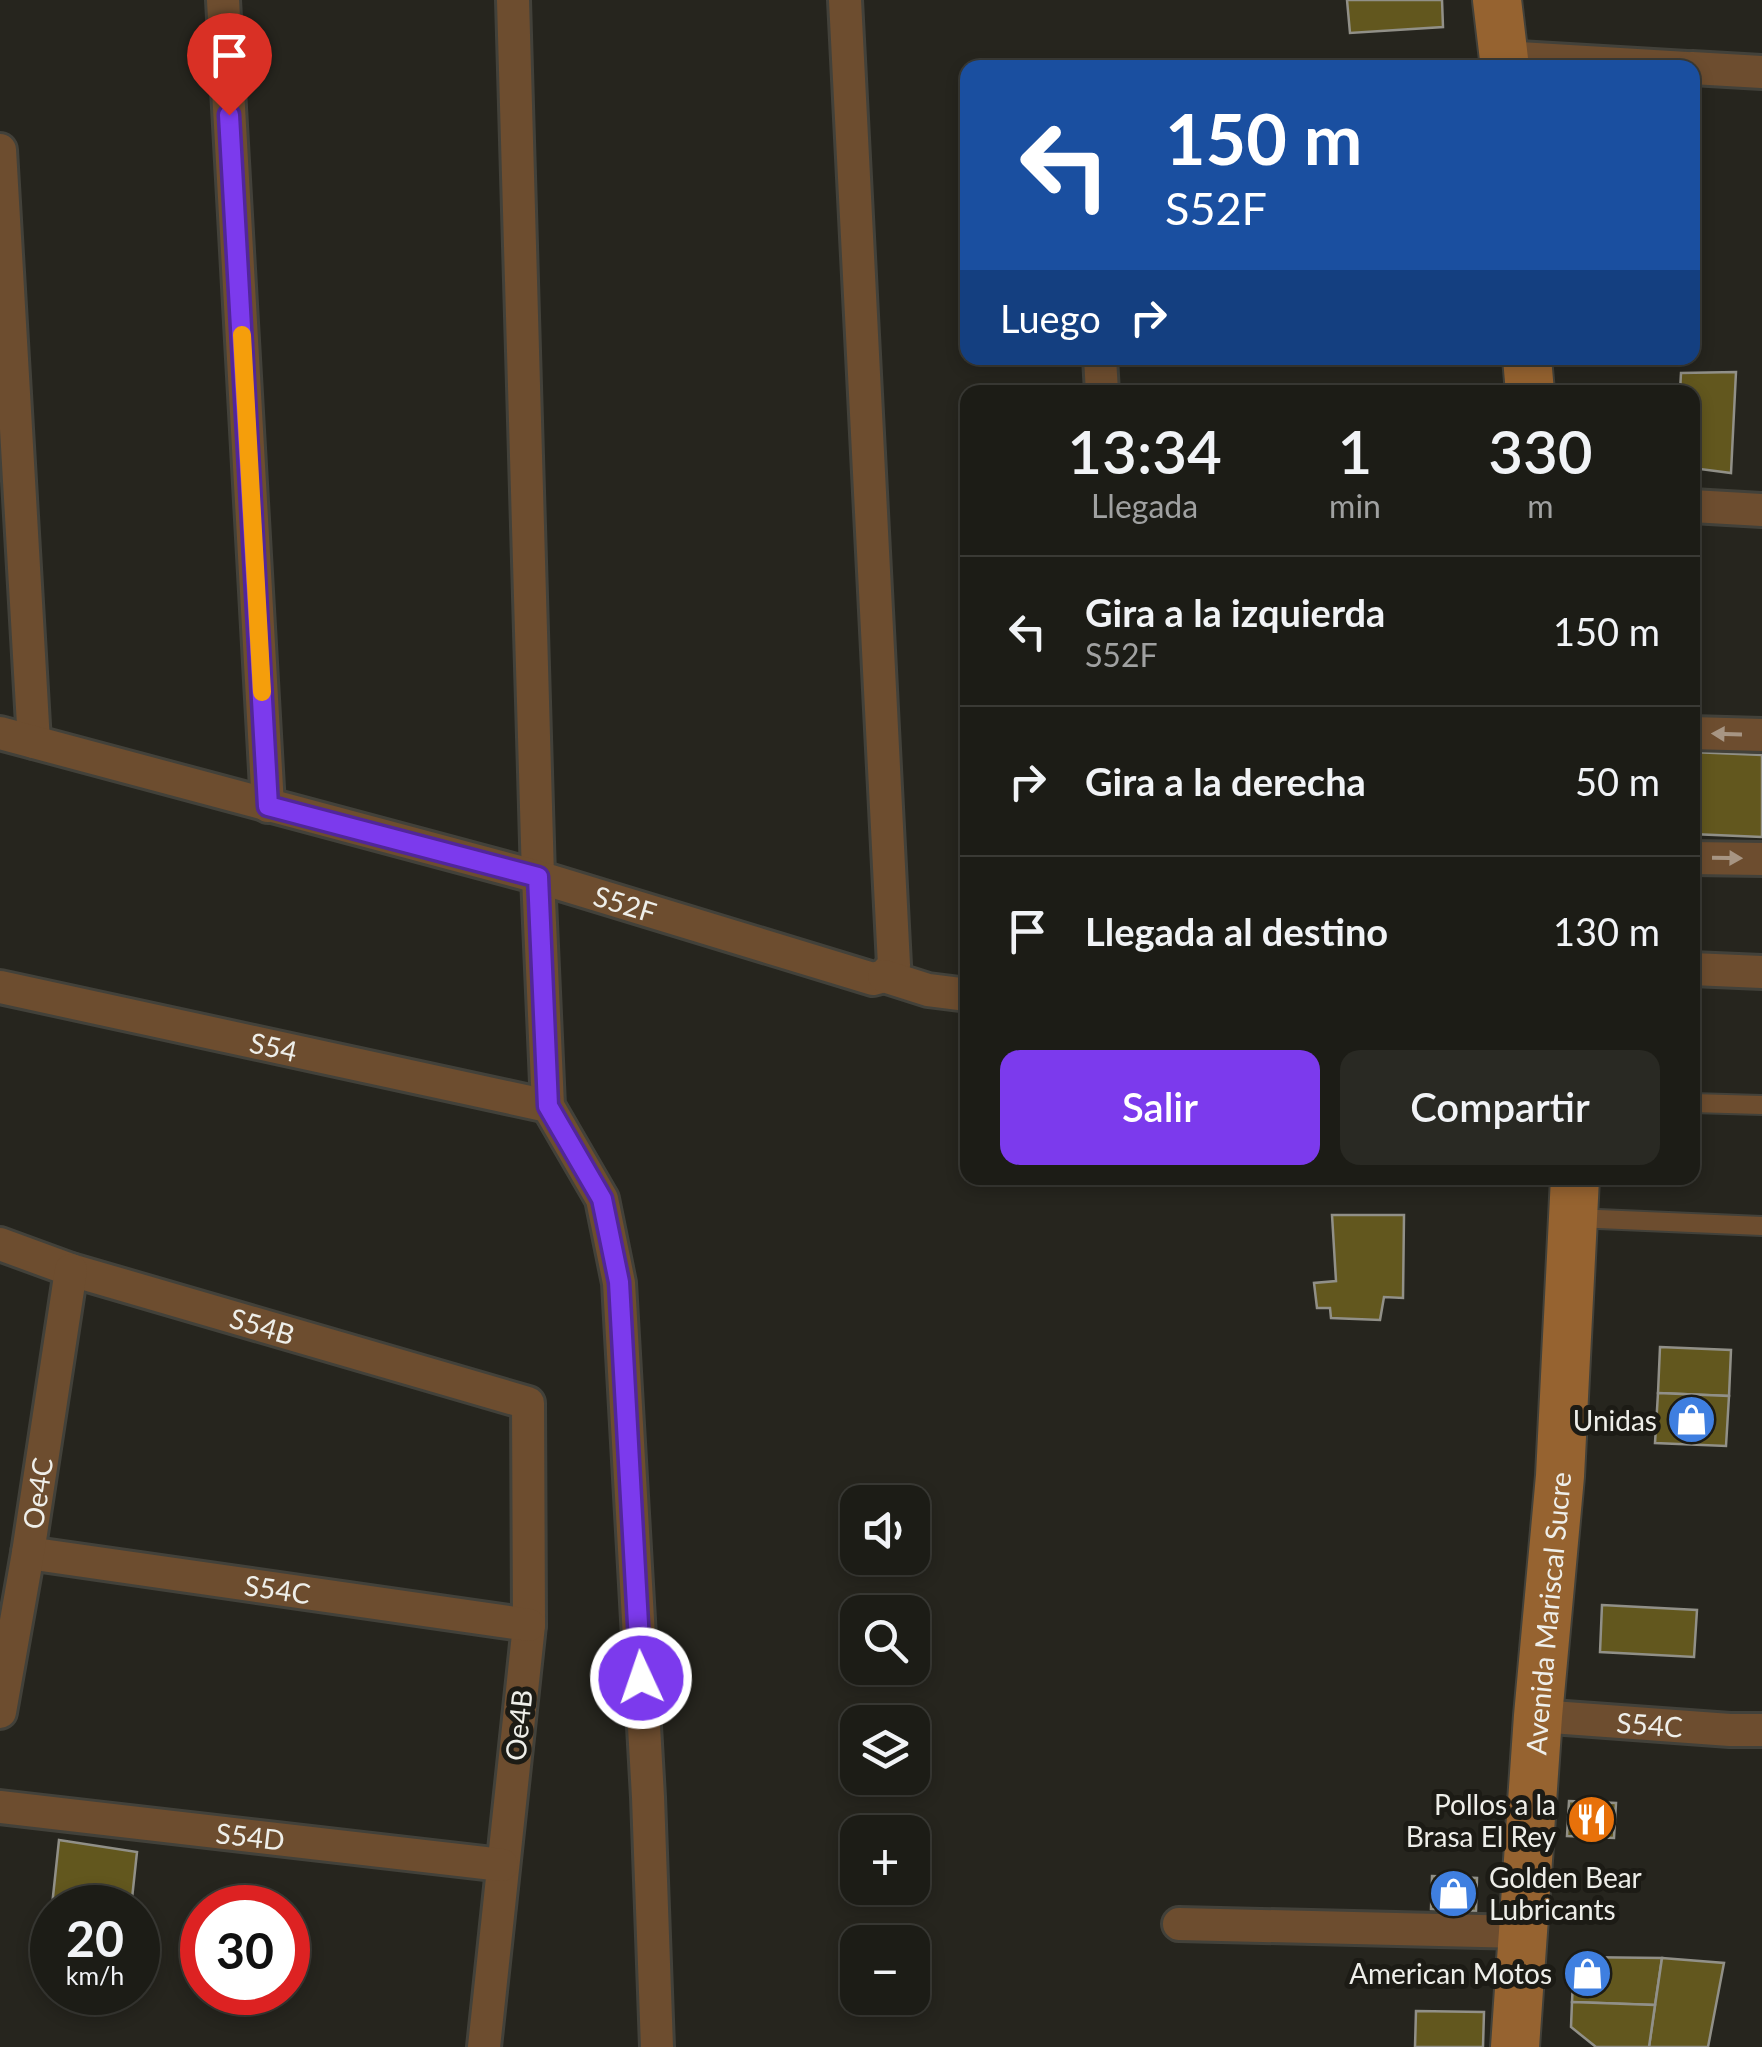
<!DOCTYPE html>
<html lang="es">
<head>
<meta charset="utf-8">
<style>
	:root { --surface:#1c1c16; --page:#292923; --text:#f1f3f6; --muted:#a0a1a1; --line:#3a3a35; --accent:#7c3aed }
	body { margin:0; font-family:Lato,sans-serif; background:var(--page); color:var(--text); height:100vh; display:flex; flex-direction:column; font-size:38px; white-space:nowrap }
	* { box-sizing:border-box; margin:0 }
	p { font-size:32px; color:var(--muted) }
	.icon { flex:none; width:55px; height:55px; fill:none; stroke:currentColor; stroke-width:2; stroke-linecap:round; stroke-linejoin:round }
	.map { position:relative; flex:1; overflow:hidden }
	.side { position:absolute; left:960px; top:385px; width:740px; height:800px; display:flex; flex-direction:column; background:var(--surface); border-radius:20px; box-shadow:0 5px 15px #0003,0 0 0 2px var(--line) }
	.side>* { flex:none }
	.banner { position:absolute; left:960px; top:60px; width:740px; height:305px; border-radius:20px; box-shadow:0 5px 15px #0003,0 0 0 2px var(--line); background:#1a4fa0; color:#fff; overflow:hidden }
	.fabs { position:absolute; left:840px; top:1485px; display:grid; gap:20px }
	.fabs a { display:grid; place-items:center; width:90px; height:90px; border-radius:20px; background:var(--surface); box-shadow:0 5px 15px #0003,0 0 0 2px var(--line); font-size:50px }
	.speed { position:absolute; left:30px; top:1885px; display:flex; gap:20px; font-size:50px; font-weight:700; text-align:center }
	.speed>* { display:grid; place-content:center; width:130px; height:130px; border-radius:50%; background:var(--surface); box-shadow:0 5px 15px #0003,0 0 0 2px var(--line); line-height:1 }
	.speed small { font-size:25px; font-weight:400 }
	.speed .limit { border:15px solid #d22; background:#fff; color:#111 }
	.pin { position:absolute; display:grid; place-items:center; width:85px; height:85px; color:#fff; margin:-102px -42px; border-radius:50% 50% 50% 0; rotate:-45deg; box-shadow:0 0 10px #0007 }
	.pin .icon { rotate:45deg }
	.me { position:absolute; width:110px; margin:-55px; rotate:357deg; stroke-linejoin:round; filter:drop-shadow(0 0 8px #0008) }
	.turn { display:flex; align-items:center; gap:35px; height:210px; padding:0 40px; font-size:45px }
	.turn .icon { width:130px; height:130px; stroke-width:2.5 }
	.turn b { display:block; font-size:70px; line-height:85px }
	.then { display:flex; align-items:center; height:95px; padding:0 40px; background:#0003; gap:20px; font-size:38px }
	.eta { display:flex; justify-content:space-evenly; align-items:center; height:170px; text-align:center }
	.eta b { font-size:60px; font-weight:600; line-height:70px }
	.cta { display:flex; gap:20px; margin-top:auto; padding:20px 40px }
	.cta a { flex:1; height:115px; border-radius:20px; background:var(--accent); color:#fff; font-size:40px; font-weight:600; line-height:115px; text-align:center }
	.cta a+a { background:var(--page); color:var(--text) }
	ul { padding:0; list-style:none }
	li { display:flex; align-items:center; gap:30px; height:150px; padding:0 40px; border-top:2px solid var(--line) }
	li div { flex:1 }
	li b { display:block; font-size:38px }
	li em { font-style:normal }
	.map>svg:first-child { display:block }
	.building { fill:#62571e; stroke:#919088; stroke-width:2.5 }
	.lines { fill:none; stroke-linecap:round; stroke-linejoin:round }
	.service-casing { stroke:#42413a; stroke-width:22 }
	.minor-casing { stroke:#42413a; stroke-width:38 }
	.secondary-casing { stroke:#42413a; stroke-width:52 }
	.service { stroke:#6d4d2f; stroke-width:18 }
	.minor { stroke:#6d4d2f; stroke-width:32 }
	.secondary { stroke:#966330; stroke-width:48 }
	.oneway { fill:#a79583 }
	.route-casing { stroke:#51269a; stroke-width:25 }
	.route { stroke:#7c3aed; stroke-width:18 }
	.slow { stroke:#f59e0b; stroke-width:18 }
	.labels { text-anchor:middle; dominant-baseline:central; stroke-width:10; stroke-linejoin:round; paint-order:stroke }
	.street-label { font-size:28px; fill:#eeeee9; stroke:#1c1b15 }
	.poi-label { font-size:28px; fill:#eeeee9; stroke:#1c1b15; text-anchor:end }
</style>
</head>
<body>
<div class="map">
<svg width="1762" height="2047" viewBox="0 0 1762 2047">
	<rect width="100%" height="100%" fill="#26251e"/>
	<!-- building -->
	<g class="building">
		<polygon points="1347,0 1442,0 1443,27 1350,33"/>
		<polygon points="1736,372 1731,473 1692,468 1692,392 1680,392 1681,373"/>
		<polygon points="1692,752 1762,755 1762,837 1692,834"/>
		<polygon points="1332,1215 1404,1215 1403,1298 1384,1297 1380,1320 1331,1318 1330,1308 1317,1308 1314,1283 1336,1281"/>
		<polygon points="1660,1347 1731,1350 1729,1396 1658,1393"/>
		<polygon points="1658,1393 1729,1396 1726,1446 1655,1443"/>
		<polygon points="1602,1605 1697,1610 1694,1657 1600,1652"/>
		<polygon points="1569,1801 1616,1803 1614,1838 1567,1836"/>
		<polygon points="59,1840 137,1852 131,1908 52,1908 52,1935 49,1934"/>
		<polygon points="1432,1876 1477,1878 1476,1911 1431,1909"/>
		<polygon points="1574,1957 1662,1958 1655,2005 1572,2002"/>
		<polygon points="1662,1958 1724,1963 1708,2047 1649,2047"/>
		<polygon points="1572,2002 1655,2005 1649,2047 1596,2047 1571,2027"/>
		<polygon points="1416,2011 1484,2012 1483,2047 1415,2047"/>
	</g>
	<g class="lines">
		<defs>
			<g id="service">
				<polyline points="1692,1103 1762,1105"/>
				<polyline points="1575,1218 1762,1226"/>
			</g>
			<g id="minor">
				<polyline points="223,0 268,806"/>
				<polyline points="513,0 538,877 548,1106 602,1199 619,1283 648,1797 657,2047"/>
				<polyline points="1504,57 1687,68"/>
				<polyline points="1692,68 1762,72"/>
				<polyline points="0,150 34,742"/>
				<polyline points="1100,358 1102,392"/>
				<polyline points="1692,506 1762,510"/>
				<path id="s1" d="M 0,733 L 538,877 L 873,979 L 884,976 L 894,965 L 845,0"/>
				<polyline points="1692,733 1762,735"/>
				<polyline points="1692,858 1762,859"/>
				<polyline points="1692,969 1762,972"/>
				<polyline points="884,976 928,990 968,995"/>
				<path id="s2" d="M 0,987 L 548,1106"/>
				<path id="s3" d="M 0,1244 L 71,1270 L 528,1403 L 529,1625 L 484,2047"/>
				<path id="s4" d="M 28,1553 L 529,1625"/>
				<path id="s5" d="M 0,1712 L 28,1553 L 71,1270"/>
				<path id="s6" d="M 1538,1716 L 1730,1730 L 1762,1730"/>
				<path id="s7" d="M 0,1807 L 502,1865"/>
				<polyline points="1179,1924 1523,1932"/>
			</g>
			<g id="secondary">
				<polyline points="1497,0 1505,68"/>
				<polyline points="1527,358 1530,392"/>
				<path id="s8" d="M 1515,2047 L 1538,1716 L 1560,1476 L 1575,1178"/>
			</g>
		</defs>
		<!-- service casing -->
		<use href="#service" class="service-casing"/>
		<!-- minor casing -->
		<use href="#minor" class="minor-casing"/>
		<!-- secondary casing -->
		<use href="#secondary" class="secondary-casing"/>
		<!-- service -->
		<use href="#service" class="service"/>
		<!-- minor -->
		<use href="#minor" class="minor"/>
		<!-- secondary -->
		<use href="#secondary" class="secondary"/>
	</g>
	<!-- one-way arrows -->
	<defs><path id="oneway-solid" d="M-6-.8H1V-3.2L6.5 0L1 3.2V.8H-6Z" transform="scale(2.5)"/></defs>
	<g class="oneway">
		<use href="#oneway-solid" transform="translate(1727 734) rotate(-178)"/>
		<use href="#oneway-solid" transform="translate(1727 858) rotate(1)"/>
	</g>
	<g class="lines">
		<defs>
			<polyline id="route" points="229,115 268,806 538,877 548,1106 602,1199 619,1282 641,1678"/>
		</defs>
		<!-- route casing -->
		<use href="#route" class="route-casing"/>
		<!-- route -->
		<use href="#route" class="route"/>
		<!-- slow -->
		<polyline class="slow" points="242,335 262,692"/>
	</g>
	<!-- icons -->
	<defs>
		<symbol id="shop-disc" viewBox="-11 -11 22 22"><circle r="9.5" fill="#3f7fe0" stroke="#1c1b15"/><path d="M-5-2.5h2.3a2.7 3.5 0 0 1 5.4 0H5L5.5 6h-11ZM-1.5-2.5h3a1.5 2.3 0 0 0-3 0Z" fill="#fff"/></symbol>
		<symbol id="restaurant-disc" viewBox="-11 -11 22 22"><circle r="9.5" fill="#e8710a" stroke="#1c1b15"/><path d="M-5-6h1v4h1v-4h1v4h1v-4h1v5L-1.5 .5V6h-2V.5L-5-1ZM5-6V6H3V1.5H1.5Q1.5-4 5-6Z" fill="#fff"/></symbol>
	</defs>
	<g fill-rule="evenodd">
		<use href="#shop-disc" x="1664" y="1392" width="55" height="55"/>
		<use href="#restaurant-disc" x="1564" y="1792" width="55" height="55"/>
		<use href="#shop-disc" x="1426" y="1866" width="55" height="55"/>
		<use href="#shop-disc" x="1560" y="1946" width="55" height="55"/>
	</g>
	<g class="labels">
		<!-- street labels -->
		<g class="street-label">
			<text stroke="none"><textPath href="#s1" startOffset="648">S52F</textPath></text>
			<text stroke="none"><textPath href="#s2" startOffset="280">S54</textPath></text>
			<text stroke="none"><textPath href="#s3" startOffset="275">S54B</textPath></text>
			<text stroke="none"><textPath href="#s5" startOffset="222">Oe4C</textPath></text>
			<text stroke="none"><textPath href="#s4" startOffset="252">S54C</textPath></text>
			<text stroke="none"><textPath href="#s8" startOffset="435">Avenida Mariscal Sucre</textPath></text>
			<text stroke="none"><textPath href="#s6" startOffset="112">S54C</textPath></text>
			<text transform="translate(518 1725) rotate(-84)">Oe4B</text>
			<text stroke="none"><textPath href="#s7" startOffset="252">S54D</textPath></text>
		</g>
		<!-- poi labels -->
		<g class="poi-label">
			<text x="1657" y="1420">Unidas</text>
			<text x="1556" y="1804">Pollos a la<tspan x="1556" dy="32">Brasa El Rey</tspan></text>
			<text x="1489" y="1877" text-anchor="start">Golden Bear<tspan x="1489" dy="32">Lubricants</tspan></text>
			<text x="1552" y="1973">American Motos</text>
		</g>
	</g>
</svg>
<div class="fabs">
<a><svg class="icon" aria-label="sound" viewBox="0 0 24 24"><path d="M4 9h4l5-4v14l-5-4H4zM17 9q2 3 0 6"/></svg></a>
<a><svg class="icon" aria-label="search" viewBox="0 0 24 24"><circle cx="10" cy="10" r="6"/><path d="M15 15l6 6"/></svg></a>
<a><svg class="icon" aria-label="layers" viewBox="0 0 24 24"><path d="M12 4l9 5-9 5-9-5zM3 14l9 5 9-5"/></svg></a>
<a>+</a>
<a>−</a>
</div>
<div class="speed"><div>20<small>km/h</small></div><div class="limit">30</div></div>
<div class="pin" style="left:229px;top:115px;background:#d93025"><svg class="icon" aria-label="arrive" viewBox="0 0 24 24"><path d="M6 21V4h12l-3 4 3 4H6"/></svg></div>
<svg class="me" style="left:641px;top:1678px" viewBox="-20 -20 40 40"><circle r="17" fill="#7c3aed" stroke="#fff" stroke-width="3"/><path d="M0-11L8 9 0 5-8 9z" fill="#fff"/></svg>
<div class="banner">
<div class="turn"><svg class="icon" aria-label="left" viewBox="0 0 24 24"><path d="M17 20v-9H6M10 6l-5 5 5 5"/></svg><div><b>150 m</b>S52F</div></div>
<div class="then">Luego<svg class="icon" aria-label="right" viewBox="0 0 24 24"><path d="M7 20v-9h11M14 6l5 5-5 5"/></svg></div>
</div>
<section class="side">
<div class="eta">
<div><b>13:34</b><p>Llegada</p></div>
<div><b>1</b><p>min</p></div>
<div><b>330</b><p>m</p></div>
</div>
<ul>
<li><svg class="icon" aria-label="left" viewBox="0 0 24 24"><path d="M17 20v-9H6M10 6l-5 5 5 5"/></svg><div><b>Gira a la izquierda</b><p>S52F</p></div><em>150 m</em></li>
<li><svg class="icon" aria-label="right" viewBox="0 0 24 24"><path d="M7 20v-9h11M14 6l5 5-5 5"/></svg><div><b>Gira a la derecha</b></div><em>50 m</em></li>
<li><svg class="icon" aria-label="arrive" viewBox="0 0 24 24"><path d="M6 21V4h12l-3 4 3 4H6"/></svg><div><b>Llegada al destino</b></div><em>130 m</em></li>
</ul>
<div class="cta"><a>Salir</a><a>Compartir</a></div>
</section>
</div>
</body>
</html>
